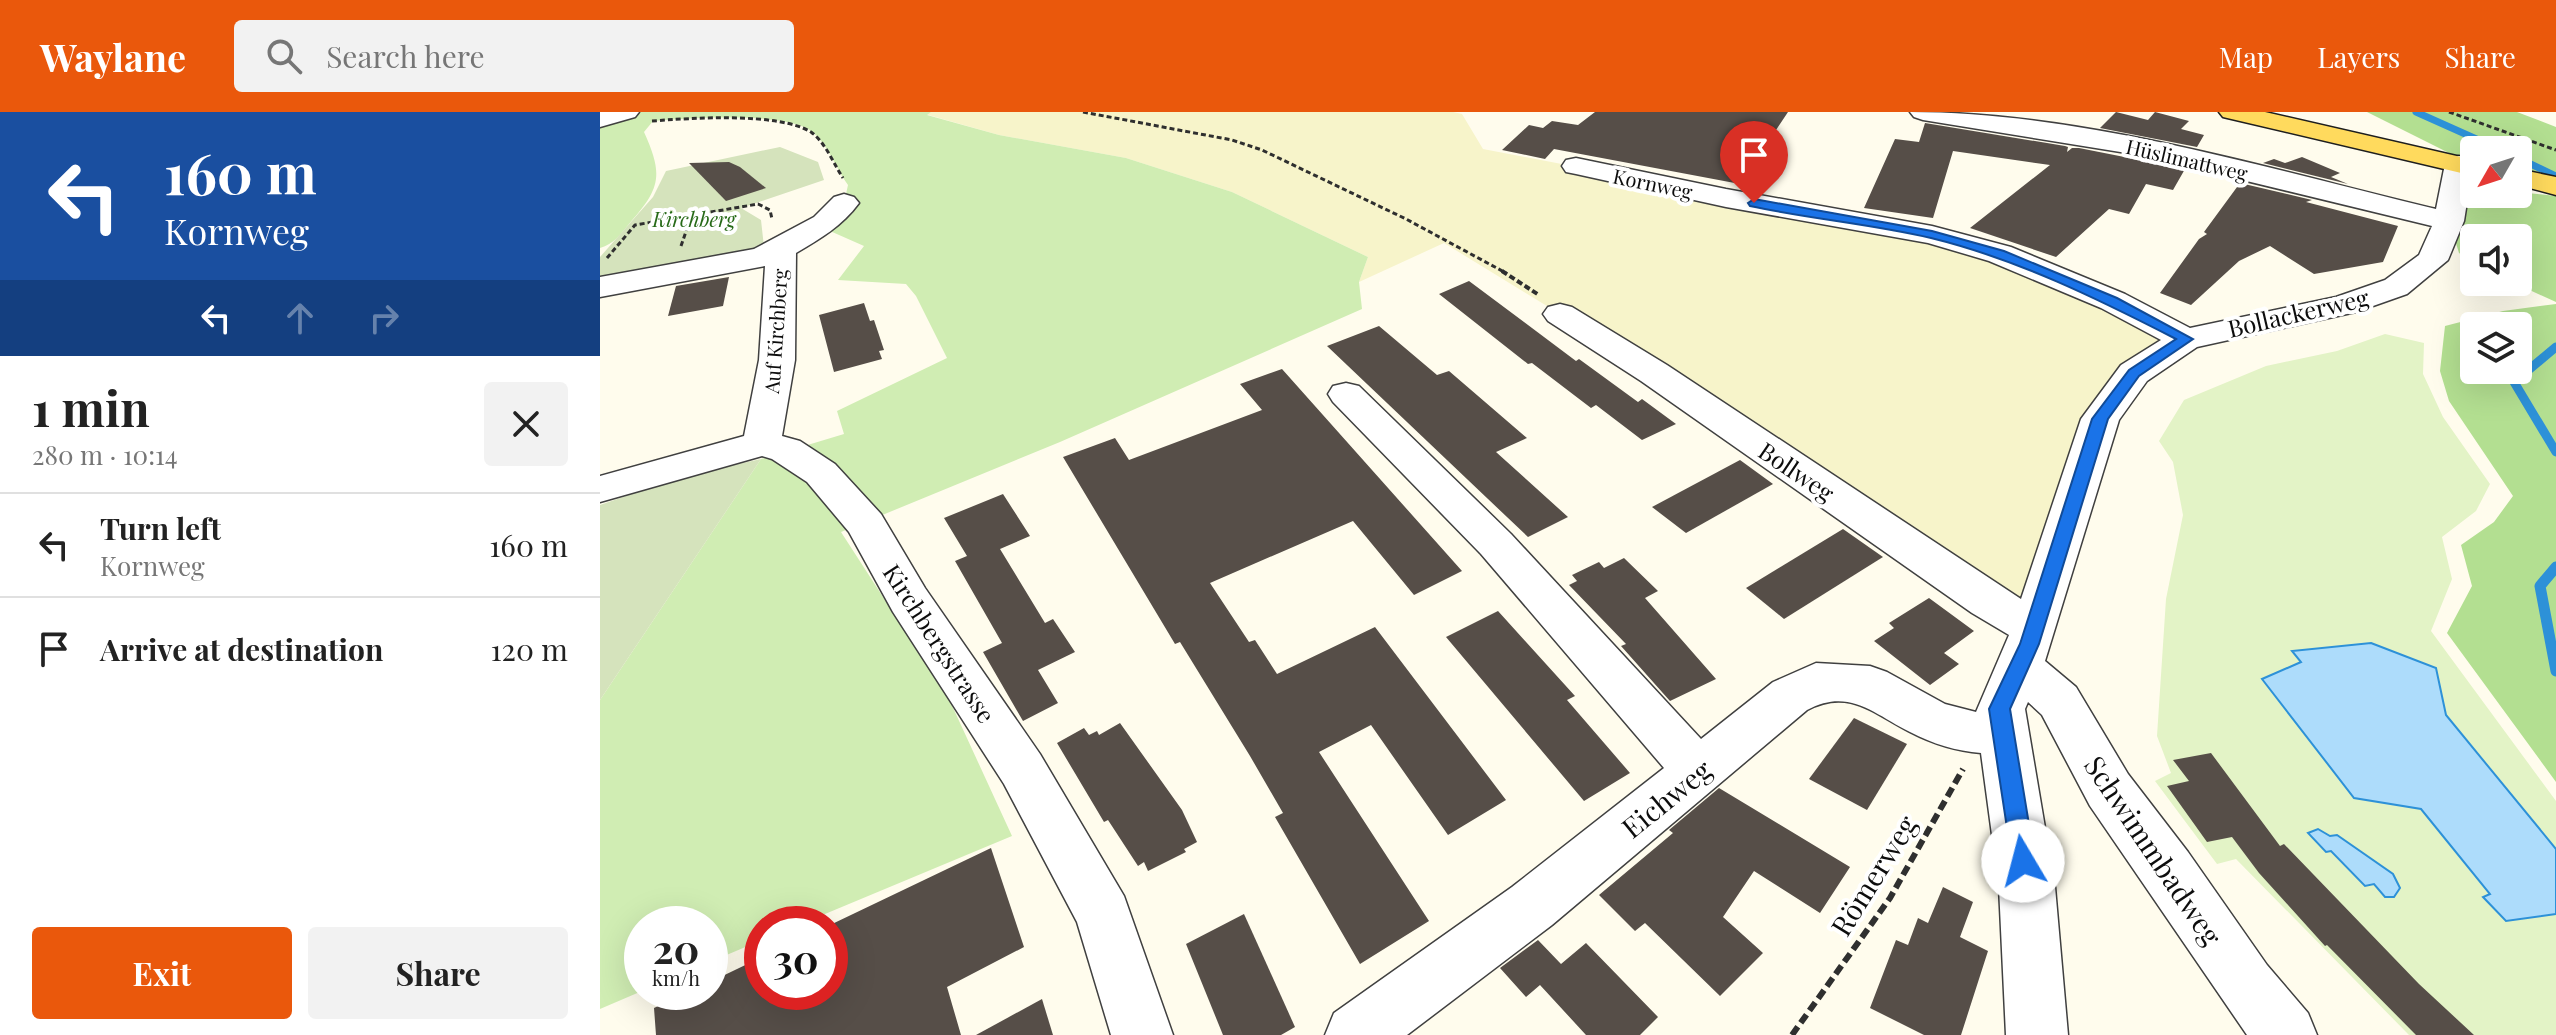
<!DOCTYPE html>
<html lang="en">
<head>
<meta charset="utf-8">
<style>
	:root { --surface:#fff; --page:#f2f2f2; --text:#222; --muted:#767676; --line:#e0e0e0; --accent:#ea580c }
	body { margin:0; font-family:"Playfair Display",serif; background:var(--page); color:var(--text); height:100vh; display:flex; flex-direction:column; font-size:30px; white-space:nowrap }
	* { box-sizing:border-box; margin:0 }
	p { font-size:26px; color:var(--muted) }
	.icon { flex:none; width:44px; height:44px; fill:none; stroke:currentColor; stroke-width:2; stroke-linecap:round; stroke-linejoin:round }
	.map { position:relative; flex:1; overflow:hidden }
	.side { display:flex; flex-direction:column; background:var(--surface); width:600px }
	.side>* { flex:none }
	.hud { background:#1a4fa0; color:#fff; overflow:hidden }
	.needle { width:52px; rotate:231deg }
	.buttons { position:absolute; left:1860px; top:24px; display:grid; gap:16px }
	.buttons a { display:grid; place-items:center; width:72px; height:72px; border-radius:8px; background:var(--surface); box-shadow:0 8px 32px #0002; font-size:40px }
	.speed { position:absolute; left:24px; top:794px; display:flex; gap:16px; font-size:40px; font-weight:700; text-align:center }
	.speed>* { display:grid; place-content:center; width:104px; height:104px; border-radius:50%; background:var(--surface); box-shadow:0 8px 32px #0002; line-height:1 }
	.speed small { font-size:20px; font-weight:400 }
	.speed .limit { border:12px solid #d22; background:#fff; color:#111 }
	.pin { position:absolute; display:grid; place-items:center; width:68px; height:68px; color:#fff; margin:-82px -34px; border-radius:50% 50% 50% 0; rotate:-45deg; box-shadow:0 0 8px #0007 }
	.pin .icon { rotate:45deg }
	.me { position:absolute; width:88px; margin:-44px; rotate:352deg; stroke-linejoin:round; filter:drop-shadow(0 0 6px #0008) }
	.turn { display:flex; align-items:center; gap:28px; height:168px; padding:0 32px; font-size:36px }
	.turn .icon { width:104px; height:104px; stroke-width:2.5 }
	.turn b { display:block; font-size:56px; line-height:68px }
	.lanes { display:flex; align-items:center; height:76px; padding:0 32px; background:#0003; justify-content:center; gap:40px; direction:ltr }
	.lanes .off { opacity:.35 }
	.round { display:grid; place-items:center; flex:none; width:84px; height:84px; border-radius:8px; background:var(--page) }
	.summary { display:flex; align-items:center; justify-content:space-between; height:136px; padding:0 32px }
	h1 { font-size:48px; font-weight:700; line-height:60px }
	.button { display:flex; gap:16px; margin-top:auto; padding:16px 32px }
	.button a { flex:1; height:92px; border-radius:8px; background:var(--accent); color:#fff; font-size:32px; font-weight:700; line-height:92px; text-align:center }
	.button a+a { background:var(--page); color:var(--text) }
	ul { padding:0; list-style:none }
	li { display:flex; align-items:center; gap:24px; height:104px; padding:0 32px; border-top:2px solid var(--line) }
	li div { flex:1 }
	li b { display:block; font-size:30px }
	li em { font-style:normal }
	header { display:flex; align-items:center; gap:48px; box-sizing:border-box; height:112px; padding:0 40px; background:var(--accent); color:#fff }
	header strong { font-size:38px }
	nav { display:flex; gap:44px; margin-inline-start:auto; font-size:28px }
	.search { width:560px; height:72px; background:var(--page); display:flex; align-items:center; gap:20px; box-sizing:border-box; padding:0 28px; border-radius:8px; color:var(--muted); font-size:30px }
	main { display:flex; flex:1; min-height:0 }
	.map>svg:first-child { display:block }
	.farmland { fill:#f7f4ca }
	.green { fill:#d0edb3 }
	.forest { fill:#b3df91; fill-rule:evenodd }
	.cemetery { fill:#d5e3bc }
	.pitch { fill:#e3f3c6 }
	.water { fill:#addcfb; stroke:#2d91d8; stroke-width:2 }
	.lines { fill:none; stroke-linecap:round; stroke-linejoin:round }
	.stream-far2 { stroke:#2d91d8; stroke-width:7 }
	.stream-far1 { stroke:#2d91d8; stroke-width:9 }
	.stream { stroke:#2d91d8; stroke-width:11 }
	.building { fill:#564e48 }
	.minor-casing { stroke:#404040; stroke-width:3 }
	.major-casing { stroke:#1e1e1e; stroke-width:3 }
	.path-far2 { stroke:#2f2f2f; stroke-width:3; stroke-dasharray:5 3; stroke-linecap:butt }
	.path-far1 { stroke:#2f2f2f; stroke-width:4; stroke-dasharray:6 3; stroke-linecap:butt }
	.path { stroke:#2f2f2f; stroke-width:6; stroke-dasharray:10 5; stroke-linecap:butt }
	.minor { fill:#fff; fill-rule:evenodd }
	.major { fill:#ffda5d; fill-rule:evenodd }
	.route { fill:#1a73e8; stroke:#114b97; stroke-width:2 }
	.labels { text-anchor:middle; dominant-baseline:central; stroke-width:8; stroke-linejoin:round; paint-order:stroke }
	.far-street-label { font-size:20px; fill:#0d0d0d; stroke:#fff }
	.far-park-label { font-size:20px; font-style:italic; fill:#276a18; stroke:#fff }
	.street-label { font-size:24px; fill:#0d0d0d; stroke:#fff }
	.near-street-label { font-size:28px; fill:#0d0d0d; stroke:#fff }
</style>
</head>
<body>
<header>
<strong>Waylane</strong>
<div class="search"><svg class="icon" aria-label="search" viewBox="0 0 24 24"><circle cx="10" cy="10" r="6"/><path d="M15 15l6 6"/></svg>Search here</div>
<nav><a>Map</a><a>Layers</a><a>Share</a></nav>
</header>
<main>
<section class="side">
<div class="hud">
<div class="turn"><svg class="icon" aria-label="left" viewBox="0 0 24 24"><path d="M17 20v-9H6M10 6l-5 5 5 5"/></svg><div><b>160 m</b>Kornweg</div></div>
<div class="lanes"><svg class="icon" aria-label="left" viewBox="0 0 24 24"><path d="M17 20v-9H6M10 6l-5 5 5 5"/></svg><svg class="icon off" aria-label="ahead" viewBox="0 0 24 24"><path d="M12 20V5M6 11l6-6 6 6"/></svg><svg class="icon off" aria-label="right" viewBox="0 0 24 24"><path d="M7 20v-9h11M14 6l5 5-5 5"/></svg></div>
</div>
<div class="summary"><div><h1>1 min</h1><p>280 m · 10:14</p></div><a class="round"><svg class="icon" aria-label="close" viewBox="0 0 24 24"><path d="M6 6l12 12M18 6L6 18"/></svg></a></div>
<ul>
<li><svg class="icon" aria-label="left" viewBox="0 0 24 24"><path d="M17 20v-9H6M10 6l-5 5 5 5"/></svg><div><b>Turn left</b><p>Kornweg</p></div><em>160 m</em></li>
<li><svg class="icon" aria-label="arrive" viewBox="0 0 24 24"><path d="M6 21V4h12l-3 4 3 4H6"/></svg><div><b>Arrive at destination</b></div><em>120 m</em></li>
</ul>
<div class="button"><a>Exit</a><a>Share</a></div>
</section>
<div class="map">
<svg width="1956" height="923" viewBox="0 0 1956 923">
	<rect width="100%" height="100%" fill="#fffced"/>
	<!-- farmland -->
	<polygon class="farmland" points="331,0 853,0 862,2 883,37 1332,123 1586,227 1534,261 1434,516 960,202 844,131 759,170 768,145 632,80 526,46 399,23 325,2"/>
	<!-- green -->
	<path class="green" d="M 41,0 L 331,0 L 327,3 L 399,23 L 526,46 L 632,80 L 768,145 L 759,170 L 762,197 L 460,330 L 241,420 L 349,587 L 412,724 L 201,812 L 162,812 L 162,828 L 110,850 L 110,812 L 42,812 L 42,879 L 0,897 L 0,588 L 161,347 L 244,322 L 237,299 L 347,246 L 316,184 L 306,172 L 238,168 L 264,134 L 230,119 L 244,91 L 248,73 C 235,55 227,29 208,17 C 178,0 89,6 53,9 L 44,20 C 64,64 60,77 29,112 C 20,123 14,132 0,136 L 0,10 Z"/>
	<!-- forest -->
	<g class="forest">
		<polygon points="1767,0 1917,0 1956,15 1956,64 1918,56 1918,38 1874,38 1874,48 1853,43"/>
		<polygon points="1918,80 1956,84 1956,190 1912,170 1918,170 1918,126 1874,126 1874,150 1859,141 1849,109 1853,93 1875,82"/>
		<path d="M 1956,192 L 1956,670 L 1847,521 L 1872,474 L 1861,433 L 1894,410 L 1913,384 L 1849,289 L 1840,259 L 1845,214 L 1903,199 ZM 1918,214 L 1918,258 L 1874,258 L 1874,214 Z"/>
	</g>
	<!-- cemetery -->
	<g class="cemetery">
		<polygon points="180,35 218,50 224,68 141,96 161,108 164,135 0,171 0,145 53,85 66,59"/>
		<polygon points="161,347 0,588 0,393 84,364"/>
	</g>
	<!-- pitch -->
	<polygon class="pitch" points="1785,222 1824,231 1823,262 1843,305 1890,372 1876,399 1842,425 1852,467 1831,519 1956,689 1956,923 1809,923 1636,747 1617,752 1555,669 1571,661 1557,624 1566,487 1583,403 1573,350 1559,329 1584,288 1666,254 1737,239"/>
	<!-- water -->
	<g class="water">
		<polygon points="1771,531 1836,556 1846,603 1956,737 1956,802 1906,809 1883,785 1890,782 1821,697 1754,686 1662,567 1701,550 1692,539"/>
		<polygon points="1718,717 1730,724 1737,723 1793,762 1800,776 1794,785 1785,785 1774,772 1765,774 1731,739 1726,740 1708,721"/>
	</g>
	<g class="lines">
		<!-- stream-far2 -->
		<g class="stream-far2">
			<polyline points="1816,0 1901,38"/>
			<polyline points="1918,46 1956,64"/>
		</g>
		<!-- stream-far1 -->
		<polyline class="stream-far1" points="1956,235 1914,270 1956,340"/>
		<!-- stream -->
		<polyline class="stream" points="1956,455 1940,474 1956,559"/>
	</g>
	<!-- building -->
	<g class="building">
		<polygon points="995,0 1188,0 1140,72 954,37 945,47 902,38 929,13 943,16 952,9 978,13"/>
		<polygon points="1516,0 1548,8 1555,0 1589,9 1581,17 1604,23 1597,35 1500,16"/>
		<polygon points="1325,11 1465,34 1468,35 1467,40 1472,36 1479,36 1585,57 1573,78 1546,72 1529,102 1509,97 1456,145 1370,116 1450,53 1353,39 1333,106 1264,96 1295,27 1319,30"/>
		<polygon points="1702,45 1740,61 1731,65 1748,72 1663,51 1674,47 1685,51"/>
		<polygon points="129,50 140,55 166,76 126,89 89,51"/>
		<polygon points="1640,71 1712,88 1706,90 1798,114 1783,150 1714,162 1670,134 1639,149 1591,193 1560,181 1599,127 1607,122 1604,120"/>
		<polygon points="129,165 123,194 68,204 76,174"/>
		<polygon points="869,169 976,249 979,247 1038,290 1042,287 1076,312 1042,328 996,293 991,296 932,251 928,252 839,182"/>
		<polygon points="264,191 270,209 274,208 284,238 279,239 282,247 234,260 219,203"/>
		<polygon points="779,214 837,263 849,259 927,326 896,340 968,405 928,425 727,234"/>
		<polygon points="682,257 862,459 814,483 753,409 610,471 649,530 655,528 677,562 775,515 906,688 848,723 771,613 719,640 829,809 760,852 675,705 683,701 650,644 580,530 575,532 463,345 515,326 529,348 662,298 640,272"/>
		<polygon points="1140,348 1173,372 1086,421 1052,395"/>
		<polygon points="403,382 430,424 400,437 445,511 453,507 475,540 438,558 458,591 423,609 383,540 402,531 355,449 367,444 344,406"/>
		<polygon points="1243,417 1283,445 1184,507 1146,476"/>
		<polygon points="1024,446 1058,479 1045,486 1116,567 1070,589 1021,534 1026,532 969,473 977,469 972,463 999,450 1004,456"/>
		<polygon points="1329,486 1374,519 1344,541 1359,552 1330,573 1274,529 1294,516 1289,511"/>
		<polygon points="898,499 975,584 967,588 1030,661 984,689 846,525"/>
		<polygon points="1254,606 1307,632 1267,698 1209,667"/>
		<polygon points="520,611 582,698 597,730 584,737 586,740 548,759 544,750 538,754 508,708 504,710 457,631 484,616 489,623 497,619 499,623"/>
		<polygon points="1611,641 1680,734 1684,732 1819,872 1874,923 1816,923 1727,833 1725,834 1659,761 1632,725 1607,730 1567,674 1589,669 1573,648"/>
		<polygon points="1119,676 1250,755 1220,801 1154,759 1123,805 1163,841 1120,884 1045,811 1035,819 999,783 1073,721 1069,718"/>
		<polygon points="391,736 424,835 347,875 361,923 56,923 54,896 88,880 110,880 110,870 162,845 162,880 230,880 230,813"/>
		<polygon points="1343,775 1373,790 1360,825 1388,839 1361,923 1324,923 1270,896 1296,828 1308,833 1318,806 1328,811"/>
		<polygon points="644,802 695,915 681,923 623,923 586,832"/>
		<polygon points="938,828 961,852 986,831 1058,905 1040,923 986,923 940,873 926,885 900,856"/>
		<polygon points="442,887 453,923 376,923"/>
	</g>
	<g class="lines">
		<defs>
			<g id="minor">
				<polygon points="0,0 39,0 35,5 0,15"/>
				<path d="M 1310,0 C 1484,0 1668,57 1836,97 L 1845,52 L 1849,46 L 1859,44 L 1869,46 L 1873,52 L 1864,109 L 1848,148 L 1807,182 L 1756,200 L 1597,235 L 1547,269 L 1519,308 L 1445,549 L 1476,575 L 1528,662 L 1588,740 L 1667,853 L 1708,901 L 1717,923 L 1647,923 L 1490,694 L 1442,603 L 1428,590 L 1425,597 L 1455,775 L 1468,923 L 1406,923 L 1399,775 L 1381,641 C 1356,639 1333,632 1310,620 C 1274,602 1249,575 1207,598 L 952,813 L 807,923 L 725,923 L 734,901 L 912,775 L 1064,656 L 881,442 L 733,290 L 728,282 L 733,274 L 746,271 L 759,274 L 911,422 L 1101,627 L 1173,570 L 1216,551 L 1270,554 L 1287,560 L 1345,592 L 1376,600 L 1409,523 L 1372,501 L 1041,269 L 948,209 L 943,202 L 948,195 L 960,192 L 972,195 L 1067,253 L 1421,487 L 1481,307 L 1521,253 L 1561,228 L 1501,196 L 1389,149 L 1328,131 L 1126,95 L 976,62 L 966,60 L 962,54 L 966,48 L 976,46 L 1126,77 L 1332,114 L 1411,135 L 1525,182 L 1590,216 L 1736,185 L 1785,168 L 1819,143 L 1832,114 L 1539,43 L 1323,8 L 1314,5 Z"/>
				<path d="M 244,82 L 254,85 L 259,91 C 242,114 220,127 196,141 L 195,248 L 182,324 L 200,329 L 235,352 L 281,402 L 325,476 L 440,642 L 524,784 L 573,923 L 511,923 L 477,810 L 404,672 L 293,500 L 249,420 L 207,370 L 172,347 L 162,344 L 0,390 L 0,364 L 144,324 L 159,248 L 165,154 L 0,185 L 0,165 L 154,137 L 214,105 L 234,85 Z"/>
			</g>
			<g id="major">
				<polygon points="1619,0 1665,0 1874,48 1874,64 1623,5"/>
				<polygon points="1918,57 1956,65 1956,83 1918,73"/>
			</g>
		</defs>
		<!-- minor casing -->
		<use href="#minor" class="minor-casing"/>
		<!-- major casing -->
		<use href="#major" class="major-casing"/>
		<!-- path-far2 -->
		<g class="path-far2">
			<polyline points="483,0 632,28 662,38 806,107 906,161"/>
			<polyline points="1849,0 1956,38"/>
			<path d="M 52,9 C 92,6 178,0 211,20 C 226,31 233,51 243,66"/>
			<polyline points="81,134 91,105"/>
			<polyline points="7,146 35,113 158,92 170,98 172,107"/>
		</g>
		<!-- path-far1 -->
		<polyline class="path-far1" points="902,159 939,183"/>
		<!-- path -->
		<polyline class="path" points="1192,923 1290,786 1363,657"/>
		<!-- minor -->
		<use href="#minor" class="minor"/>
		<!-- major -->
		<use href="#major" class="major"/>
	</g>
	<!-- route -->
	<path class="route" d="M 1154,87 L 1332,119 L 1404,139 L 1517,186 L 1593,227 L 1539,264 L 1508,307 L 1439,532 L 1410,597 L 1435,749 L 1432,756 L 1423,759 L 1415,756 L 1412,749 L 1389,597 L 1420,532 L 1492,307 L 1529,258 L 1576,227 C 1498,187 1417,147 1331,126 C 1272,112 1210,107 1150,94 L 1148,91 Z"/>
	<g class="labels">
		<!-- far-street labels -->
		<g class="far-street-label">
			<text transform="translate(1587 47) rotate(13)">Hüslimattweg</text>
			<text transform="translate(1053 71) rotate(12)">Kornweg</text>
			<text transform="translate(175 219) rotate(-86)">Auf Kirchberg</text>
		</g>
		<!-- far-park labels -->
		<g class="far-park-label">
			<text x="94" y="106">Kirchberg</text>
		</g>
		<!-- street labels -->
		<g class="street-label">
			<text transform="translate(1698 200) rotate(-13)">Bollackerweg</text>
			<text transform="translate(1197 359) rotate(34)">Bollweg</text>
			<text transform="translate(340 531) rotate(57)">Kirchbergstrasse</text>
		</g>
		<!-- near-street labels -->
		<g class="near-street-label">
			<text transform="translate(1066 686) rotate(-39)">Eichweg</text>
			<text transform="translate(1554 738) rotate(56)">Schwimmbadweg</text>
			<text transform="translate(1273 763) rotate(-58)">Römerweg</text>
		</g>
	</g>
</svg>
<div class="buttons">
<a><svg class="needle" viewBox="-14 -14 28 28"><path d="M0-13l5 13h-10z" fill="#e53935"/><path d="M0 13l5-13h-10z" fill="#767676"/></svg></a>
<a><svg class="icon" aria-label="sound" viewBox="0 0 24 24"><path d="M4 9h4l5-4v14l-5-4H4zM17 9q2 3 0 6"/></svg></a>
<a><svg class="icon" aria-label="layers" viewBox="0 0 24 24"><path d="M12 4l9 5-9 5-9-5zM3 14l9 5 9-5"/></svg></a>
</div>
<div class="speed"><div>20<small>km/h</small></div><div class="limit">30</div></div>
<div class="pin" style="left:1154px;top:91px;background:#d93025"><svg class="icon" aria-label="arrive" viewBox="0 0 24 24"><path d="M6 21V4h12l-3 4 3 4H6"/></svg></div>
<svg class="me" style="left:1423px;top:749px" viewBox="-20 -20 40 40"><circle r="19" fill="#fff"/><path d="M0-13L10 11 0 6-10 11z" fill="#1a73e8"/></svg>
</div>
</main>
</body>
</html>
